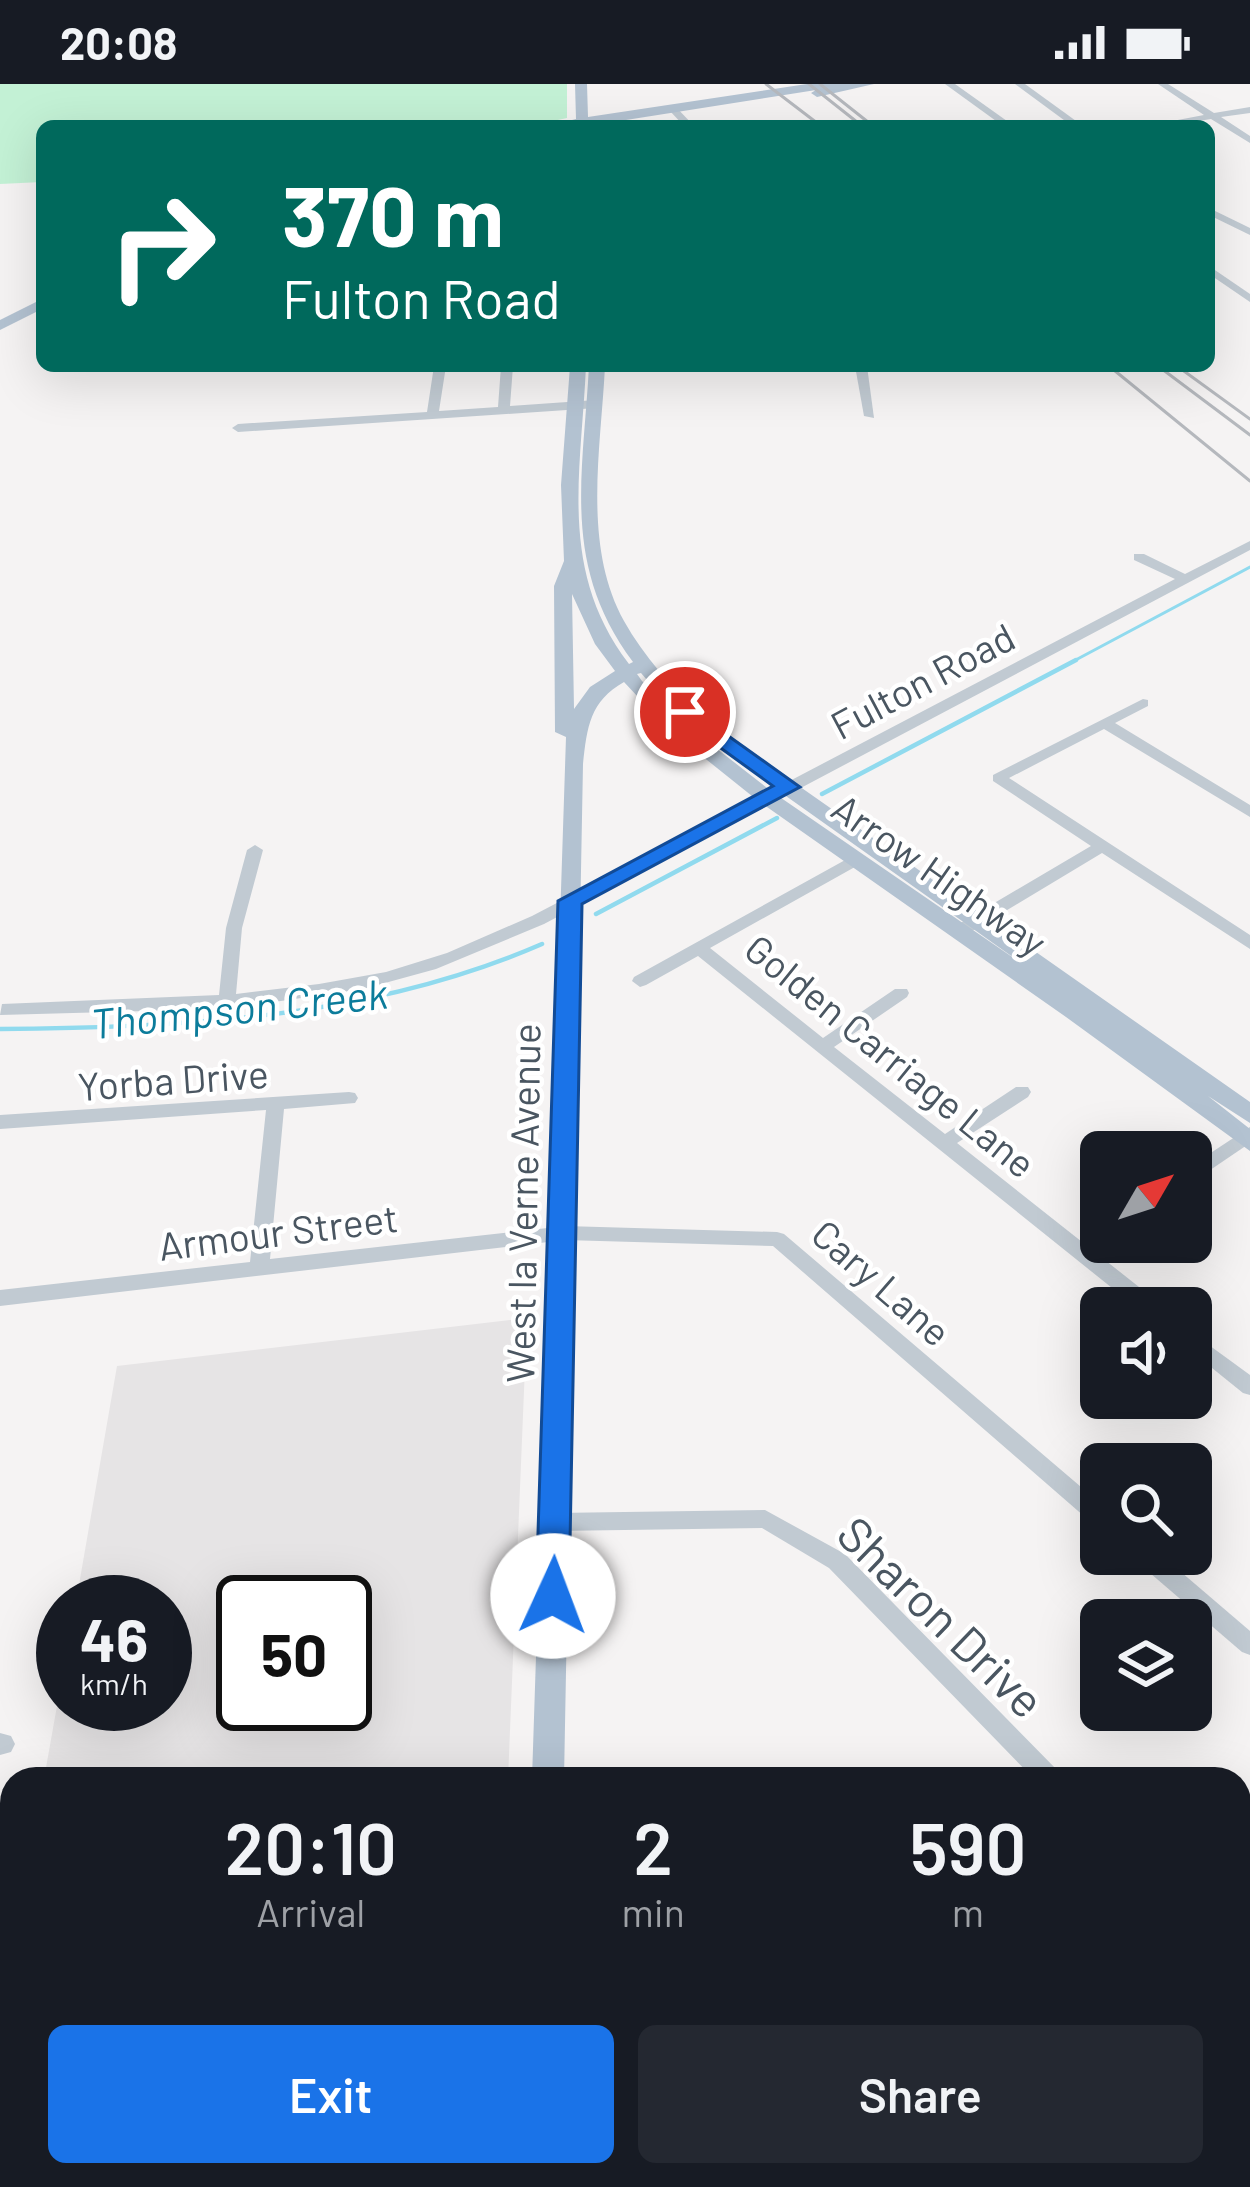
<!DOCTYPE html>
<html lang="en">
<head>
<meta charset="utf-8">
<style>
	:root { --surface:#171b24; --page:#242831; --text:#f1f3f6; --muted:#9ea1a6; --accent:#1a73e8 }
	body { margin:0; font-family:Barlow,sans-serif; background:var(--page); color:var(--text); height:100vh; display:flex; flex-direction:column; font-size:45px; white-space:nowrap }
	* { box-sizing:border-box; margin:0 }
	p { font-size:39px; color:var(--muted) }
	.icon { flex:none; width:66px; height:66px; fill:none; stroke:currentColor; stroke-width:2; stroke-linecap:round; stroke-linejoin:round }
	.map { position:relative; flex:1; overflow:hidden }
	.drawer { position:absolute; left:0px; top:1683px; width:1251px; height:420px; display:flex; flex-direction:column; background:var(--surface); border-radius:36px 36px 0 0; box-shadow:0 12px 48px #0002 }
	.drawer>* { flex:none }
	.banner { position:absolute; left:36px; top:36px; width:1179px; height:252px; border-radius:18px; box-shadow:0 12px 48px #0002; background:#00695c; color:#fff; overflow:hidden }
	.needle { width:78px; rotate:51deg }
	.buttons { position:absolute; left:1080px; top:1047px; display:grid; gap:24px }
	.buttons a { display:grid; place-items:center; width:132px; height:132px; border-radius:18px; background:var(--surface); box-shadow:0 12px 48px #0002; font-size:60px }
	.speed { position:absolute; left:36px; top:1491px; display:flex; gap:24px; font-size:60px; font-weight:700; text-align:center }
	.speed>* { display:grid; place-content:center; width:156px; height:156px; border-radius:50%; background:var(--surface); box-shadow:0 12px 48px #0002; line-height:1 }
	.speed small { font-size:30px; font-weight:400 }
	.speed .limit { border:6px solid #111; border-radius:18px; background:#fff; color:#111 }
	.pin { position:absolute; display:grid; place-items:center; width:102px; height:102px; color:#fff; margin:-51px; border:6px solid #fff; border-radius:50%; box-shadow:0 3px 12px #0007 }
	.me { position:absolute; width:132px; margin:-66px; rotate:2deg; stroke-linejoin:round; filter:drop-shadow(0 0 9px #0008) }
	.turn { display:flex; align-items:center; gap:42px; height:252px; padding:0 48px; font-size:54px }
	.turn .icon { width:156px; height:156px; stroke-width:2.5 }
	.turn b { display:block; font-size:84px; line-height:102px }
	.eta { display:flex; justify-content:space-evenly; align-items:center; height:204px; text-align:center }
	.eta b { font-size:72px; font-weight:600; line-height:84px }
	.action { display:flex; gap:24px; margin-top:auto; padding:24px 48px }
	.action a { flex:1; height:138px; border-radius:18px; background:var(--accent); color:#fff; font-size:48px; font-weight:600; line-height:138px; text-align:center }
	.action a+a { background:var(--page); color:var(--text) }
	.status { display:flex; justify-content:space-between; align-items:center; height:84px; padding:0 60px; background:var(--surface); direction:ltr }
	.status svg { height:33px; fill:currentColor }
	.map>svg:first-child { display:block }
	.education { fill:#e6e4e5; fill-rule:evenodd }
	.green { fill:#c3f1d5 }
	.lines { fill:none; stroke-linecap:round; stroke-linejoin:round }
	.stream-far1 { stroke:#90daee; stroke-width:3 }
	.stream { stroke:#90daee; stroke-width:4.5 }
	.minor { fill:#c1cad2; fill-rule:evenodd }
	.major { fill:#b3c2d1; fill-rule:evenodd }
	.tram { stroke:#b5b8bd; stroke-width:3 }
	.rail { stroke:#b5b8bd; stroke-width:3 }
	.route { fill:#1a73e8; stroke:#114b97; stroke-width:3 }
	.labels { text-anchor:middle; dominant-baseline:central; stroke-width:9; stroke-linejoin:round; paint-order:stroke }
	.street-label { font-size:39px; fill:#4a5661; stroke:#fff }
	.water-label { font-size:42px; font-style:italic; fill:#0c7c9b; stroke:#fff }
	.near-street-label { font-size:48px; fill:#4a5661; stroke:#fff }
</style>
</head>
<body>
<div class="status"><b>20:08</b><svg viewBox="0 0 49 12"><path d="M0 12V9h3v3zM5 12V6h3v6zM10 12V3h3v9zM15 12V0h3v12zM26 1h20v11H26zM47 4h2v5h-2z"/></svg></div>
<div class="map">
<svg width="1250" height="2103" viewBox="0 0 1250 2103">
	<rect width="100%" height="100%" fill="#f5f3f3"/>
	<!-- education -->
	<path class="education" d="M 527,1234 L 508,1695 L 44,1695 L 63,1588 L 63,1620 L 165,1620 L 165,1518 L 76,1518 L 117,1282 ZM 243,1518 L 345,1518 L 345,1620 L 243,1620 Z"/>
	<!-- green -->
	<polygon class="green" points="0,0 567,0 567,34 530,42 42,42 42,98 0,100"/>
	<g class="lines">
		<!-- stream-far1 -->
		<polyline class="stream-far1" points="1070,579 1250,483"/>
		<!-- stream -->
		<g class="stream">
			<polyline points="822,710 1076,576"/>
			<polyline points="596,830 777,734"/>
			<path d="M 0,945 C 183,944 372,934 542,860"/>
		</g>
		<!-- minor -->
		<g class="minor">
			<polygon points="945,0 955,0 1014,42 1003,42"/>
			<polygon points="1015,0 1025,0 1083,42 1072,42"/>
			<polygon points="1158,0 1168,0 1214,29 1250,23 1250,29 1221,33 1250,52 1250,59 1211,35 1168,42 1146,42 1204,31"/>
			<polygon points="669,22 675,22 694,42 684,42 669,26"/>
			<polygon points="1209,124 1250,144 1250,151 1209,131"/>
			<polygon points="1209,182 1250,210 1250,218 1209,190"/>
			<polygon points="434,282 446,282 439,327 498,323 501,282 513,282 510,322 596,316 602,320 596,324 238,348 232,344 238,340 427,328"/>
			<polygon points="855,282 867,282 874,334 864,332"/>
			<polygon points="1250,457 1250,466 544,840 436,885 363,905 274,918 183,926 0,931 2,920 219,911 226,844 247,766 255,761 263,766 242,844 236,910 319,900 386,888 447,869 532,832 1175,495 1134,476 1134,470 1144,470 1185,490"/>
			<polygon points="1143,615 1148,616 1148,622 1115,639 1250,721 1250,733 1104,645 1009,694 1250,851 1250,865 1102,769 969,849 957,849 955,845 957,841 1091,762 993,697 993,691"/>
			<polygon points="856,770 862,771 864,775 862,779 710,864 823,954 895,905 907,905 909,909 907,913 834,963 945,1050 1016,1003 1028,1003 1031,1008 1028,1013 957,1059 1158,1218 1161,1224 1137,1224 698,872 646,901 640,903 632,897 634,893"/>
			<polygon points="349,1008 355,1009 358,1014 355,1019 284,1025 270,1175 565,1142 777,1148 784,1150 1101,1420 1101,1442 1093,1440 773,1162 565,1156 0,1222 0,1206 250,1178 266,1026 0,1045 0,1031"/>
			<polygon points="1250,1043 1250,1059 1191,1099 1191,1082"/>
			<polygon points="1191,1248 1250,1291 1250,1311 1243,1309 1191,1267"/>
			<polygon points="765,1426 845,1470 1058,1687 1062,1695 1034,1695 829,1484 762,1444 555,1447 547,1445 544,1438 547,1431 555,1429"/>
			<polygon points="1133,1470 1160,1470 1250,1547 1250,1571 1242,1568 1136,1477"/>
			<polygon points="0,1649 11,1652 15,1660 11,1668 0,1671"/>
			<polygon points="1250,1753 1250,1777 1239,1780 1239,1756"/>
		</g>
		<!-- major -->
		<g class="major">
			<polygon points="575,0 587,0 588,33 807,0 874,0 817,13 811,9 816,6 588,42 548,42 576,35"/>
			<polygon points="42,215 42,225 0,246 0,236"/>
			<path d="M 570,282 L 586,282 C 581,391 558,487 629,580 L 633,578 C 561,481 583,393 589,282 L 605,282 C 601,365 582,461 624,537 C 644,573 672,602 699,632 L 1250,1018 L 1250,1039 L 1208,1012 L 1250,1045 L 1250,1067 L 1066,933 L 757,716 L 667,644 L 624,598 C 590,617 587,643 583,680 L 564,1695 L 532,1695 L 566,653 L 555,648 L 554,502 L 564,477 L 561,401 ZM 572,510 L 595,560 L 615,587 L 590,603 L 574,625 ZM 641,589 L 683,638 L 642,597 L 637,590 ZM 689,643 L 1021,879 L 771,707 Z"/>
			<polygon points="1250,1804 1250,1836 1239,1840 1239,1808"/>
			<polygon points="1250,1849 1250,1883 1239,1887 1239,1853"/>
			<polygon points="363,2091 434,2091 429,2103 358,2103"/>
			<polygon points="525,2091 595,2091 590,2103 520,2103"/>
		</g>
		<!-- tram -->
		<g class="tram">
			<polyline points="809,0 862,42"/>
			<polyline points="1158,282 1250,351"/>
		</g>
		<!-- rail -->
		<g class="rail">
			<polyline points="766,0 821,42"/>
			<polyline points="820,0 873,42"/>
			<polyline points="1109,282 1250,397"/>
			<polyline points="1177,282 1250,335"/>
		</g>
	</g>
	<!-- route -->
	<polygon class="route" points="685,621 800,703 582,820 569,1512 564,1523 553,1527 541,1523 536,1512 558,817 773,702 678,633 678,623"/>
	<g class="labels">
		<!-- street labels -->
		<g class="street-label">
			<text transform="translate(922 596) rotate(-28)">Fulton Road</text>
			<text transform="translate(940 790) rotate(35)">Arrow Highway</text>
			<text transform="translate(891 971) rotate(39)">Golden Carriage Lane</text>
			<text transform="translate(173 995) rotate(-4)">Yorba Drive</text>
			<text transform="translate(522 1119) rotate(-89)">West la Verne Avenue</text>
			<text transform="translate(278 1147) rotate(-7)">Armour Street</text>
			<text transform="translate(882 1198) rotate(41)">Cary Lane</text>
		</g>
		<!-- water labels -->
		<g class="water-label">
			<text transform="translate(239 923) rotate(-6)">Thompson Creek</text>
		</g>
		<!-- near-street labels -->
		<g class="near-street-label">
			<text transform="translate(942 1532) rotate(44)">Sharon Drive</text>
		</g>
	</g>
</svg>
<div class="buttons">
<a><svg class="needle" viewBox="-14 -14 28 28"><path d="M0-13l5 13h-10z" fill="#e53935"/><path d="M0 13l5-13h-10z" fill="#9ea1a6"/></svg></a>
<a><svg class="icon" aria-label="sound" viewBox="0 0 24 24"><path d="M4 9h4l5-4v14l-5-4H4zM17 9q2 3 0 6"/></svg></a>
<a><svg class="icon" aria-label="search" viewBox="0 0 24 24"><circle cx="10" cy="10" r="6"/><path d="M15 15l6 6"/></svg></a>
<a><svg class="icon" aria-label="layers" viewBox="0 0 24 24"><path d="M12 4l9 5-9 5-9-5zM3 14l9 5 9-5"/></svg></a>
</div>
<div class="speed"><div>46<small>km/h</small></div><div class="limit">50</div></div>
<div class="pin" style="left:685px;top:628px;background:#d93025"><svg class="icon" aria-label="arrive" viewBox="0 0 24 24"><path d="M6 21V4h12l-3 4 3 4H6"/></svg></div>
<svg class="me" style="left:553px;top:1512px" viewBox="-20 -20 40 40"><circle r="19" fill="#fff"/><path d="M0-13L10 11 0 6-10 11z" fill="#1a73e8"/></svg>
<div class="banner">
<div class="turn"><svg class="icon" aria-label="right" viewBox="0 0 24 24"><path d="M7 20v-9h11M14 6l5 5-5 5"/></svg><div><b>370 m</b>Fulton Road</div></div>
</div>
<section class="drawer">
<div class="eta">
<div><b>20:10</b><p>Arrival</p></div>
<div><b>2</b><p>min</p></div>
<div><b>590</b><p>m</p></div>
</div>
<div class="action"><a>Exit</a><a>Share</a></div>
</section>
</div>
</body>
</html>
